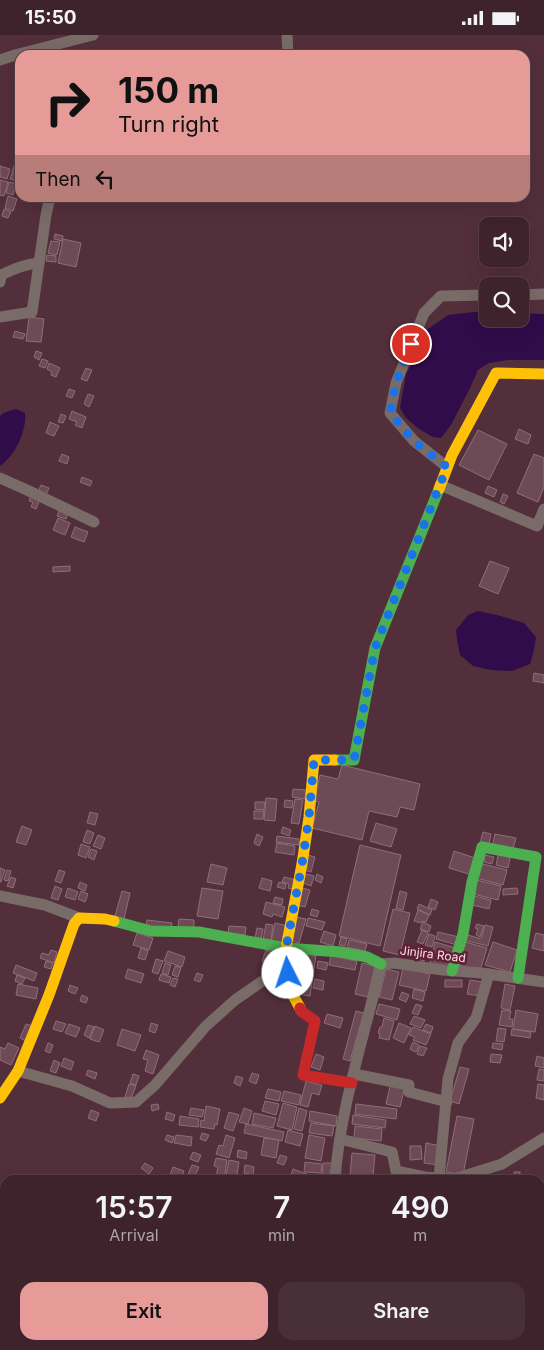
<!DOCTYPE html>
<html lang="en">
<head>
<meta charset="utf-8">
<style>
	:root { --surface:#3e232c; --page:#492f38; --text:#f1f3f6; --muted:#ada4a9; --line:#574048; --accent:#e69b98 }
	body { margin:0; font-family:Inter,sans-serif; background:var(--page); color:var(--text); height:100vh; display:flex; flex-direction:column; font-size:19px; white-space:nowrap }
	* { box-sizing:border-box; margin:0 }
	p { font-size:16px; color:var(--muted) }
	.icon { flex:none; width:28px; height:28px; fill:none; stroke:currentColor; stroke-width:2; stroke-linecap:round; stroke-linejoin:round }
	.map { position:relative; flex:1; overflow:hidden }
	.sheet { position:absolute; left:0px; top:1140px; width:545px; height:175px; display:flex; flex-direction:column; background:var(--surface); border-radius:15px 15px 0 0; box-shadow:0 5px 20px #0002,0 0 0 1px var(--line) }
	.sheet>* { flex:none }
	.guide { position:absolute; left:15px; top:15px; width:515px; height:152px; border-radius:15px; box-shadow:0 5px 20px #0002,0 0 0 1px var(--line); background:#e69b98; color:#111; overflow:hidden }
	.fabs { position:absolute; left:479px; top:182px; display:grid; gap:10px }
	.fabs a { display:grid; place-items:center; width:50px; height:50px; border-radius:10px; background:var(--surface); box-shadow:0 5px 20px #0002,0 0 0 1px var(--line); font-size:25px }
	.pin { position:absolute; display:grid; place-items:center; width:42px; height:42px; color:#fff; margin:-21px; border:2px solid #fff; border-radius:50%; box-shadow:0 1px 5px #0007 }
	.me { position:absolute; width:55px; margin:-28px; rotate:356deg; stroke-linejoin:round; filter:drop-shadow(0 0 4px #0008) }
	.turn { display:flex; align-items:center; gap:18px; height:105px; padding:0 20px; font-size:22px }
	.turn .icon { width:65px; height:65px; stroke-width:2.5 }
	.turn b { display:block; font-size:35px; line-height:42px }
	.then { display:flex; align-items:center; height:48px; padding:0 20px; background:#0003; gap:10px; font-size:19px }
	.eta { display:flex; justify-content:space-evenly; align-items:center; height:85px; text-align:center }
	.eta b { font-size:30px; font-weight:600; line-height:35px }
	.action { display:flex; gap:10px; margin-top:auto; padding:10px 20px }
	.action a { flex:1; height:58px; border-radius:15px; background:var(--accent); color:#111; font-size:20px; font-weight:600; line-height:58px; text-align:center }
	.action a+a { background:var(--page); color:var(--text) }
	.status { display:flex; justify-content:space-between; align-items:center; height:35px; padding:0 25px; background:var(--surface); direction:ltr }
	.status svg { height:14px; fill:currentColor }
	.map>svg:first-child { display:block }
	.water { fill:#300c4a }
	.building { fill:#6e4a56; stroke:#8e6e78 }
	.lines { fill:none; stroke-linecap:round; stroke-linejoin:round }
	.street { stroke:#796c68; stroke-width:11 }
	.fast { stroke:#4caf50; stroke-width:11 }
	.slow { stroke:#ffc107; stroke-width:11 }
	.jam { stroke:#c62828; stroke-width:11 }
	.route { stroke:#1a73e8; stroke-width:9; stroke-dasharray:0 16.2 }
	.labels { text-anchor:middle; dominant-baseline:central; stroke-width:5; stroke-linejoin:round; paint-order:stroke }
	.street-label { font-size:12px; fill:#fae0e5; stroke:#622036 }
</style>
</head>
<body>
<div class="status"><b>15:50</b><svg viewBox="0 0 49 12"><path d="M0 12V9h3v3zM5 12V6h3v6zM10 12V3h3v9zM15 12V0h3v12zM26 1h20v11H26zM47 4h2v5h-2z"/></svg></div>
<div class="map">
<svg width="544" height="1315" viewBox="0 0 544 1315">
	<rect width="100%" height="100%" fill="#532f3b"/>
	<!-- water -->
	<g class="water">
		<polygon points="483,276 487,277 488,284 520,284 520,278 544,279 544,325 508,325 489,328 478,335 470,353 451,390 441,403 433,402 419,394 406,383 400,373 406,339 412,328 417,310 425,296 448,280"/>
		<path d="M 16,374 L 25,378 C 27,395 15,421 0,431 L 0,381 L 3,378 Z"/>
		<polygon points="478,576 497,580 524,588 536,602 534,615 530,629 512,636 491,635 473,631 460,620 457,605 456,595 468,580"/>
	</g>
	<!-- building -->
	<g class="building">
		<polygon points="15,128 20,130 20,136 17,146 10,144"/>
		<polygon points="0,131 10,134 7,144 0,142"/>
		<polygon points="0,145 8,147 4,161 0,160"/>
		<polygon points="9,147 16,149 13,160 6,158"/>
		<polygon points="8,161 17,164 13,176 5,173"/>
		<polygon points="4,174 11,177 8,183 2,181"/>
		<polygon points="55,199 63,201 62,206 54,204"/>
		<polygon points="63,204 81,208 76,232 58,228"/>
		<polygon points="51,206 60,207 57,220 48,218"/>
		<polygon points="47,220 56,221 56,227 46,226"/>
		<polygon points="29,282 44,284 41,307 26,306"/>
		<polygon points="15,296 25,299 23,304 13,302"/>
		<polygon points="36,316 42,318 39,325 34,322"/>
		<polygon points="42,324 48,326 45,333 39,331"/>
		<polygon points="49,328 60,333 56,342 51,340 52,337 47,334"/>
		<polygon points="86,333 92,335 87,346 81,344"/>
		<polygon points="69,354 75,356 72,363 66,361"/>
		<polygon points="88,359 94,361 89,372 84,369"/>
		<polygon points="72,376 86,382 82,393 75,390 77,387 69,384"/>
		<polygon points="61,379 66,381 63,388 58,387"/>
		<polygon points="50,387 59,391 54,401 46,398"/>
		<polygon points="519,394 531,400 528,409 515,404"/>
		<polygon points="478,395 507,409 489,445 459,430"/>
		<polygon points="62,419 69,422 67,429 59,426"/>
		<polygon points="534,419 544,423 544,452 538,467 517,458"/>
		<polygon points="82,442 92,446 90,451 80,447"/>
		<polygon points="41,450 49,453 46,460 38,457"/>
		<polygon points="488,451 497,455 494,462 485,458"/>
		<polygon points="32,458 41,462 36,474 31,472 33,467 29,466"/>
		<polygon points="503,459 508,461 504,469 500,467"/>
		<polygon points="60,474 68,477 66,484 57,481"/>
		<polygon points="58,483 70,488 65,500 53,495"/>
		<polygon points="75,492 88,497 84,507 71,502"/>
		<polygon points="490,526 509,533 498,559 479,551"/>
		<polygon points="70,531 70,536 53,537 53,532"/>
		<polygon points="534,638 544,640 544,648 533,646"/>
		<polygon points="342,730 420,749 414,775 400,772 397,782 369,776 362,805 312,793 319,767 314,766 320,740 338,744"/>
		<polygon points="293,754 306,755 305,764 292,762"/>
		<polygon points="266,763 277,764 275,786 264,785"/>
		<polygon points="295,764 303,765 299,789 291,788"/>
		<polygon points="285,765 293,766 292,773 284,772"/>
		<polygon points="255,767 265,767 264,775 255,774"/>
		<polygon points="254,776 264,776 263,784 254,784"/>
		<polygon points="90,777 98,779 95,790 87,788"/>
		<polygon points="376,788 397,794 391,812 370,806"/>
		<polygon points="22,791 32,795 26,810 16,807"/>
		<polygon points="283,792 291,795 289,801 281,798"/>
		<polygon points="87,795 94,798 90,809 83,807"/>
		<polygon points="483,797 491,799 489,810 480,808"/>
		<polygon points="257,799 263,802 259,811 254,808"/>
		<polygon points="495,799 516,803 512,817 492,812"/>
		<polygon points="98,800 105,803 101,814 93,811"/>
		<polygon points="277,801 299,804 299,810 276,807"/>
		<polygon points="277,808 295,811 294,820 275,817"/>
		<polygon points="81,809 90,812 86,823 78,820"/>
		<polygon points="360,810 401,820 380,911 339,901"/>
		<polygon points="91,814 97,816 94,825 88,822"/>
		<polygon points="454,816 478,824 472,840 449,833"/>
		<polygon points="499,816 511,819 508,833 496,830"/>
		<polygon points="308,820 315,822 311,837 304,835"/>
		<polygon points="485,820 494,822 492,829 484,827"/>
		<polygon points="479,828 507,835 503,850 476,843"/>
		<polygon points="211,829 227,833 223,850 207,847"/>
		<polygon points="0,833 5,835 1,847 0,847"/>
		<polygon points="7,835 11,836 8,846 4,845"/>
		<polygon points="59,835 65,837 61,848 55,846"/>
		<polygon points="306,839 314,841 311,851 303,848"/>
		<polygon points="317,839 323,842 321,848 315,845"/>
		<polygon points="11,842 16,844 13,853 7,851"/>
		<polygon points="284,842 296,845 293,854 288,853 289,849 282,847"/>
		<polygon points="262,843 272,846 270,856 259,853"/>
		<polygon points="477,845 501,851 498,865 473,859"/>
		<polygon points="80,847 87,850 85,856 78,853"/>
		<polygon points="279,847 286,849 285,854 277,852"/>
		<polygon points="55,851 62,854 58,865 51,863"/>
		<polygon points="68,853 78,857 75,865 65,862"/>
		<polygon points="202,853 223,856 218,884 197,881"/>
		<polygon points="302,853 310,855 305,872 297,870"/>
		<polygon points="517,853 518,859 503,860 503,854"/>
		<polygon points="81,856 88,859 85,867 78,864"/>
		<polygon points="122,856 130,858 124,884 115,881"/>
		<polygon points="400,856 407,858 403,875 396,873"/>
		<polygon points="474,861 491,865 489,874 472,870"/>
		<polygon points="275,862 283,864 282,870 273,868"/>
		<polygon points="431,864 438,867 435,875 428,872"/>
		<polygon points="266,867 285,872 282,882 273,879 272,882 263,879"/>
		<polygon points="419,869 432,875 430,880 417,874"/>
		<polygon points="312,874 319,876 317,882 310,880"/>
		<polygon points="393,874 410,878 400,920 383,916"/>
		<polygon points="418,875 429,880 426,887 422,886 421,888 414,886"/>
		<polygon points="296,882 306,884 299,908 289,905"/>
		<polygon points="308,883 325,887 322,895 306,891"/>
		<polygon points="179,884 194,885 194,893 178,892"/>
		<polygon points="147,885 172,888 171,894 146,891"/>
		<polygon points="423,887 431,891 429,897 420,894"/>
		<polygon points="275,888 288,891 285,909 271,907"/>
		<polygon points="266,889 273,890 271,905 263,905"/>
		<polygon points="477,889 484,891 480,902 476,900 478,894 475,893"/>
		<polygon points="485,890 493,892 488,911 464,905 465,899 481,904"/>
		<polygon points="229,891 246,892 245,900 228,898"/>
		<polygon points="257,893 263,894 261,904 255,903"/>
		<polygon points="422,895 428,898 423,909 417,907"/>
		<polygon points="324,896 336,900 333,911 320,907"/>
		<polygon points="438,897 459,902 457,910 436,904"/>
		<polygon points="137,898 153,903 149,915 133,910"/>
		<polygon points="536,898 544,900 544,916 532,913"/>
		<polygon points="429,899 435,901 432,912 425,910"/>
		<polygon points="341,902 347,904 345,911 339,910"/>
		<polygon points="349,905 367,909 365,916 347,912"/>
		<polygon points="462,906 487,913 480,936 455,929"/>
		<polygon points="435,907 456,913 450,933 430,928"/>
		<polygon points="493,907 517,915 510,937 485,930"/>
		<polygon points="141,913 148,916 145,925 138,923"/>
		<polygon points="51,915 57,917 54,928 40,923 42,918 49,920"/>
		<polygon points="266,915 273,918 269,929 262,926"/>
		<polygon points="168,916 185,922 182,932 164,926"/>
		<polygon points="420,917 426,920 424,926 418,924"/>
		<polygon points="304,918 316,920 310,961 298,959"/>
		<polygon points="331,921 357,926 355,935 329,930"/>
		<polygon points="156,924 163,926 158,939 152,937"/>
		<polygon points="46,926 53,928 51,934 44,932"/>
		<polygon points="318,926 328,928 326,935 317,933"/>
		<polygon points="165,928 171,930 168,940 162,938"/>
		<polygon points="362,928 375,931 368,962 355,959"/>
		<polygon points="16,930 37,938 34,946 13,938"/>
		<polygon points="175,931 181,933 178,942 172,940"/>
		<polygon points="403,933 430,939 426,956 399,950"/>
		<polygon points="128,934 144,939 141,948 125,943"/>
		<polygon points="386,934 399,937 392,965 379,962"/>
		<polygon points="197,938 203,940 200,947 194,945"/>
		<polygon points="161,939 171,942 169,948 159,945"/>
		<polygon points="17,940 25,943 22,949 15,946"/>
		<polygon points="173,943 178,944 175,952 170,950"/>
		<polygon points="315,944 324,946 323,955 313,953"/>
		<rect x="445" y="945" width="17" height="7"/>
		<polygon points="470,945 482,947 480,961 467,959"/>
		<polygon points="18,949 38,953 36,964 16,960"/>
		<polygon points="505,949 515,951 510,975 501,973"/>
		<polygon points="70,950 78,953 75,959 68,956"/>
		<polygon points="414,954 425,957 423,966 412,963"/>
		<polygon points="402,957 409,960 406,967 399,964"/>
		<polygon points="82,960 88,963 86,968 80,966"/>
		<polygon points="379,969 400,974 397,985 376,979"/>
		<polygon points="416,969 422,971 418,980 412,978"/>
		<polygon points="502,975 511,976 509,984 513,984 512,992 499,990"/>
		<polygon points="516,975 538,979 535,997 513,994"/>
		<polygon points="356,976 364,978 350,1026 343,1024"/>
		<polygon points="327,979 343,983 340,993 324,988"/>
		<polygon points="414,981 425,985 421,993 410,989"/>
		<polygon points="384,983 394,986 389,1005 379,1003 380,999 378,998 380,992 382,992"/>
		<polygon points="56,986 66,989 62,997 53,994"/>
		<polygon points="151,988 158,990 155,998 149,996"/>
		<polygon points="399,988 411,993 404,1008 393,1003"/>
		<polygon points="26,989 33,991 26,1006 20,1003"/>
		<polygon points="69,989 80,993 76,1002 65,998"/>
		<polygon points="426,989 433,992 431,998 423,995"/>
		<polygon points="88,990 94,992 89,1003 84,1000"/>
		<polygon points="95,991 104,995 99,1007 90,1004"/>
		<polygon points="413,992 431,999 426,1010 413,1005 415,1002 409,1000"/>
		<polygon points="498,993 506,994 504,1007 496,1006"/>
		<polygon points="122,994 141,1000 135,1016 117,1010"/>
		<polygon points="512,994 531,997 530,1003 511,1000"/>
		<polygon points="413,1007 419,1010 416,1017 410,1014"/>
		<polygon points="8,1008 19,1013 11,1030 0,1025 0,1012 5,1014"/>
		<polygon points="48,1008 53,1010 50,1018 45,1016"/>
		<polygon points="493,1008 503,1009 502,1015 492,1013"/>
		<polygon points="420,1011 427,1013 423,1021 417,1019"/>
		<polygon points="146,1015 159,1020 153,1039 145,1036 148,1025 143,1024"/>
		<polygon points="316,1019 324,1022 320,1035 311,1032"/>
		<polygon points="491,1019 502,1020 500,1028 490,1027"/>
		<polygon points="537,1021 544,1023 544,1033 535,1031"/>
		<polygon points="64,1023 74,1027 71,1035 61,1031"/>
		<polygon points="54,1025 60,1028 56,1038 50,1036"/>
		<polygon points="460,1032 469,1034 459,1069 450,1066"/>
		<polygon points="539,1034 544,1035 544,1046 537,1045"/>
		<polygon points="88,1035 97,1038 95,1044 86,1040"/>
		<polygon points="252,1038 259,1040 256,1049 249,1046"/>
		<polygon points="133,1039 139,1041 136,1050 130,1048"/>
		<polygon points="236,1041 243,1043 240,1051 234,1048"/>
		<polygon points="306,1046 322,1050 319,1060 312,1058 308,1072 300,1070"/>
		<polygon points="391,1047 405,1051 400,1072 386,1069"/>
		<polygon points="129,1049 136,1051 131,1064 125,1062"/>
		<polygon points="538,1049 544,1050 544,1065 536,1063"/>
		<polygon points="268,1054 281,1057 279,1066 265,1063"/>
		<polygon points="284,1056 301,1060 299,1070 281,1066"/>
		<polygon points="265,1066 279,1069 276,1080 262,1076"/>
		<polygon points="283,1068 297,1072 292,1095 277,1091"/>
		<polygon points="158,1069 159,1074 152,1076 151,1070"/>
		<polygon points="356,1069 397,1074 396,1084 355,1079"/>
		<polygon points="206,1071 220,1074 217,1090 215,1089 214,1094 200,1092 201,1085 204,1086"/>
		<polygon points="191,1073 204,1075 202,1082 189,1080"/>
		<polygon points="244,1073 252,1076 248,1089 239,1087"/>
		<polygon points="299,1073 307,1076 302,1096 294,1094"/>
		<polygon points="91,1075 99,1078 96,1086 88,1083"/>
		<polygon points="310,1076 337,1081 336,1091 309,1086"/>
		<polygon points="167,1077 175,1080 173,1086 165,1084"/>
		<polygon points="229,1077 239,1080 233,1096 224,1093"/>
		<polygon points="254,1078 276,1083 273,1093 252,1089"/>
		<polygon points="353,1080 386,1085 385,1093 352,1089"/>
		<polygon points="180,1081 199,1084 198,1092 179,1090"/>
		<polygon points="457,1081 474,1084 463,1140 446,1137"/>
		<polygon points="311,1088 334,1091 332,1101 309,1098"/>
		<polygon points="246,1089 284,1097 282,1106 244,1098"/>
		<polygon points="355,1091 382,1094 381,1106 354,1103"/>
		<polygon points="288,1095 303,1099 300,1111 285,1107"/>
		<polygon points="202,1098 209,1100 206,1106 200,1104"/>
		<polygon points="167,1100 174,1102 172,1108 165,1105"/>
		<polygon points="176,1100 192,1102 191,1111 174,1108"/>
		<polygon points="226,1100 235,1103 229,1123 216,1119 219,1110 223,1111"/>
		<polygon points="309,1100 325,1103 321,1126 305,1123"/>
		<polygon points="264,1103 279,1105 276,1123 261,1120"/>
		<polygon points="426,1108 441,1111 438,1130 424,1128"/>
		<polygon points="410,1111 421,1111 422,1124 410,1125"/>
		<polygon points="238,1115 247,1117 246,1124 237,1122"/>
		<polygon points="193,1117 201,1120 198,1127 190,1124"/>
		<polygon points="352,1118 375,1120 373,1141 350,1140"/>
		<polygon points="280,1120 287,1122 284,1130 277,1128"/>
		<polygon points="216,1123 227,1125 224,1145 212,1145 212,1141 216,1142 218,1132 214,1131"/>
		<polygon points="229,1125 239,1127 236,1145 225,1145"/>
		<polygon points="305,1127 322,1129 321,1138 304,1137"/>
		<polygon points="145,1128 153,1133 149,1139 141,1133"/>
		<polygon points="323,1128 332,1128 330,1140 322,1139"/>
		<polygon points="192,1130 199,1132 195,1141 188,1139"/>
		<polygon points="245,1130 254,1132 253,1140 244,1138"/>
		<polygon points="173,1132 184,1136 181,1145 176,1145 169,1143"/>
		<polygon points="293,1134 309,1140 307,1145 295,1145 290,1143"/>
		<rect x="514" y="1137" width="6" height="8"/>
		<polygon points="387,1140 402,1141 402,1145 387,1145"/>
		<polygon points="0,1177 5,1179 5,1184 1,1193 0,1192"/>
		<polygon points="12,1310 21,1310 18,1315 9,1315"/>
		<polygon points="58,1310 71,1310 86,1314 86,1315 56,1315"/>
		<polygon points="95,1310 127,1310 126,1315 110,1315 95,1312"/>
		<polygon points="312,1310 325,1310 324,1315 311,1313"/>
		<polygon points="455,1310 475,1310 474,1315 455,1315"/>
		<polygon points="129,1311 144,1314 144,1315 128,1315"/>
	</g>
	<g class="lines">
		<!-- street -->
		<g class="street">
			<polyline points="287,0 288,20"/>
			<polyline points="0,25 15,20 93,0"/>
			<path d="M 0,247 L 1,240 C 14,234 25,229 39,228"/>
			<polyline points="520,260 544,259"/>
			<polyline points="0,282 32,277 46,180 50,162"/>
			<polyline points="447,432 414,406 390,378 396,348 424,278 441,261 488,260"/>
			<polyline points="0,443 27,455 94,487"/>
			<polyline points="440,450 537,491 544,474"/>
			<polyline points="0,861 45,870 79,883"/>
			<polyline points="18,1036 72,1051 110,1068 136,1067 155,1050 206,991 235,965 261,947 288,937"/>
			<polyline points="354,1039 409,1050 409,1057 447,1067"/>
			<polyline points="340,1104 392,1117 396,1136 425,1142 454,1144 502,1129 544,1103"/>
			<polyline points="439,1143 448,1044 458,1008 476,983 489,939"/>
			<path d="M 335,1145 C 340,1072 365,1000 381,929 L 394,928 L 443,935 L 481,938 L 544,947"/>
			<polyline points="0,1173 5,1174"/>
			<polyline points="540,1243 544,1242"/>
			<polyline points="387,1310 388,1315"/>
			<polyline points="278,1314 287,1315"/>
			<polyline points="155,1315 155,1310"/>
		</g>
		<!-- fast -->
		<g class="fast">
			<polyline points="335,725 354,725 375,613 439,454"/>
			<polyline points="114,886 151,896 199,897 286,913 341,917 367,922 381,929"/>
			<polyline points="452,936 463,899 472,847 482,812 536,822 518,943"/>
		</g>
		<!-- slow -->
		<g class="slow">
			<polyline points="439,454 452,420 496,338 544,339"/>
			<polyline points="300,973 289,953 286,913 302,829 309,782 314,725 335,725"/>
			<polyline points="0,1063 18,1036 49,960 74,889 79,883 105,884 114,886"/>
		</g>
		<!-- jam -->
		<polyline class="jam" points="300,973 301,976 315,986 303,1040 352,1048"/>
	</g>
	<g class="lines">
		<!-- route -->
		<polyline class="route" points="288,938 286,913 302,829 309,782 314,725 354,725 375,613 447,432 414,406 390,378 396,348 411,309"/>
	</g>
	<g class="labels">
		<!-- street labels -->
		<g class="street-label">
			<text transform="translate(433 919) rotate(7)">Jinjira Road</text>
		</g>
	</g>
</svg>
<div class="fabs">
<a><svg class="icon" aria-label="sound" viewBox="0 0 24 24"><path d="M4 9h4l5-4v14l-5-4H4zM17 9q2 3 0 6"/></svg></a>
<a><svg class="icon" aria-label="search" viewBox="0 0 24 24"><circle cx="10" cy="10" r="6"/><path d="M15 15l6 6"/></svg></a>
</div>
<div class="pin" style="left:411px;top:309px;background:#d93025"><svg class="icon" aria-label="arrive" viewBox="0 0 24 24"><path d="M6 21V4h12l-3 4 3 4H6"/></svg></div>
<svg class="me" style="left:288px;top:938px" viewBox="-20 -20 40 40"><circle r="19" fill="#fff"/><path d="M0-13L10 11 0 6-10 11z" fill="#1a73e8"/></svg>
<div class="guide">
<div class="turn"><svg class="icon" aria-label="right" viewBox="0 0 24 24"><path d="M7 20v-9h11M14 6l5 5-5 5"/></svg><div><b>150 m</b>Turn right</div></div>
<div class="then">Then<svg class="icon" aria-label="left" viewBox="0 0 24 24"><path d="M17 20v-9H6M10 6l-5 5 5 5"/></svg></div>
</div>
<section class="sheet">
<div class="eta">
<div><b>15:57</b><p>Arrival</p></div>
<div><b>7</b><p>min</p></div>
<div><b>490</b><p>m</p></div>
</div>
<div class="action"><a>Exit</a><a>Share</a></div>
</section>
</div>
</body>
</html>
